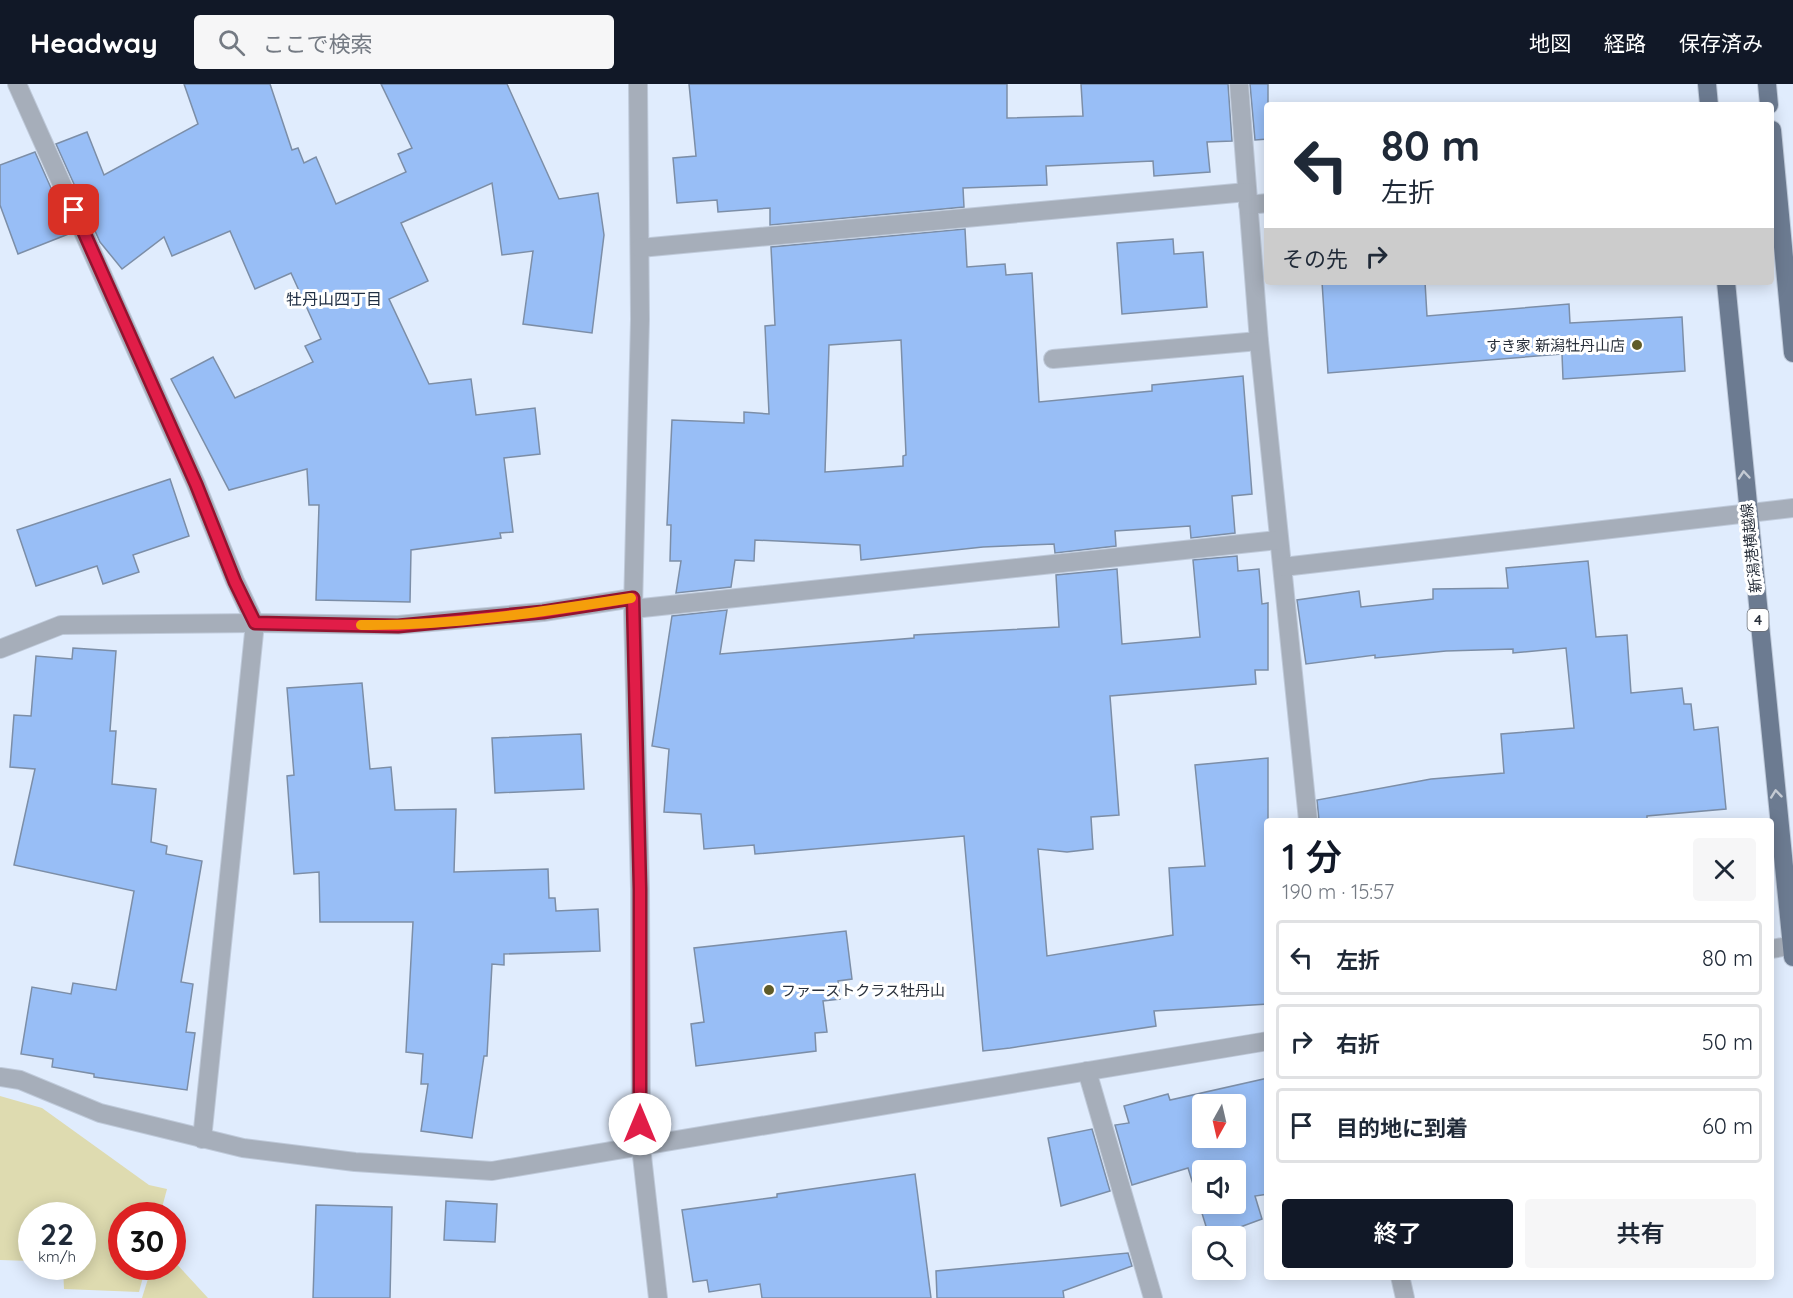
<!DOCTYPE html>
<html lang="ja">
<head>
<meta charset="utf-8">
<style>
	:root { --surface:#fff; --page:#f6f6f7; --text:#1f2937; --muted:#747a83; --line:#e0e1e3; --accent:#111827 }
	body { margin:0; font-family:Quicksand,"Noto Sans JP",sans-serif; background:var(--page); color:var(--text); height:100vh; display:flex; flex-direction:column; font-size:22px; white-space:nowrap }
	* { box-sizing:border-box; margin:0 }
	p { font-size:20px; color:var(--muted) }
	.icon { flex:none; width:33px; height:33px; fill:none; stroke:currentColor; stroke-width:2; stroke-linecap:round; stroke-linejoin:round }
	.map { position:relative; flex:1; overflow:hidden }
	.drawer { position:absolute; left:1264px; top:734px; width:510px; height:462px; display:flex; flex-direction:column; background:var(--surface); border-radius:6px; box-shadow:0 3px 15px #0003 }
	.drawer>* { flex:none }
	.banner { position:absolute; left:1264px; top:18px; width:510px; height:183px; border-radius:6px; box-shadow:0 3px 15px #0003; background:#fff; color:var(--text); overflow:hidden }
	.needle { width:39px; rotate:188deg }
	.fabs { position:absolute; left:1192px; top:1010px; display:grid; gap:12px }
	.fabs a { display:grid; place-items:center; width:54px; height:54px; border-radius:6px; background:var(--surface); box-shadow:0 3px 15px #0003; font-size:30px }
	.speed { position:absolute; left:18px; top:1118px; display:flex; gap:12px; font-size:30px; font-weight:700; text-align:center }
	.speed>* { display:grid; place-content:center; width:78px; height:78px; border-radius:50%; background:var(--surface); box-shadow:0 3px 15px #0003; line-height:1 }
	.speed small { font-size:15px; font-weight:400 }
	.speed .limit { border:9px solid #d22; background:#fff; color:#111 }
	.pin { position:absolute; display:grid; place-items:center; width:51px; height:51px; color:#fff; margin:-26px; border-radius:12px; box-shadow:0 3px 9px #0006 }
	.me { position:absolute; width:66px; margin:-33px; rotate:0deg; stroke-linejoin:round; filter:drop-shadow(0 0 4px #0008) }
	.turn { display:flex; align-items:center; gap:21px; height:126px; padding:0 18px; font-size:27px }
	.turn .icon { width:78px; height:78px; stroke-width:2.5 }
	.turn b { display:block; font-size:42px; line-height:51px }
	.then { display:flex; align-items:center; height:57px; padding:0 18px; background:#0003; gap:12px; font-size:22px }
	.round { display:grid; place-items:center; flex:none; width:63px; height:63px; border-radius:6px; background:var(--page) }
	.summary { display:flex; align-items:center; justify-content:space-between; height:102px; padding:0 18px }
	h1 { font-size:36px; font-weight:600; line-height:45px; color:var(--accent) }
	.button { display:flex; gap:12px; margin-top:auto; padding:12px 18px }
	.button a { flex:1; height:69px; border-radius:6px; background:var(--accent); color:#fff; font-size:24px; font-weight:600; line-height:69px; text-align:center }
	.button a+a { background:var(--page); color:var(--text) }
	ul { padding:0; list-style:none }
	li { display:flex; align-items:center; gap:18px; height:75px; margin:0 12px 9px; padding:0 6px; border:3px solid var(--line); border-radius:6px }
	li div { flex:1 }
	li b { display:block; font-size:22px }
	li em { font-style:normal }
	header { display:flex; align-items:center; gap:36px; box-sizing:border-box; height:84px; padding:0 30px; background:var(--accent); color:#fff }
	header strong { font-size:28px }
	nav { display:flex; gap:33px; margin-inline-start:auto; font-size:21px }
	.search { width:420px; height:54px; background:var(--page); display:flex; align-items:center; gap:15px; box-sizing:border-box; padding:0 21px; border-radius:6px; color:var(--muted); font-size:22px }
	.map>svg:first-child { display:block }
	.green { fill:#dedbb0 }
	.building { fill:#98bef6; stroke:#7c8ea7; stroke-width:1.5; fill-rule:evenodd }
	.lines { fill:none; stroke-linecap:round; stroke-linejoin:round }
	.minor-casing { stroke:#bfcada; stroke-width:20 }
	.major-casing { stroke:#bfcada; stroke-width:20 }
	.minor { stroke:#a6aeba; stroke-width:18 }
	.major { stroke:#6c7b91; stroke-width:18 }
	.oneway { stroke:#c4cad3 }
	.route-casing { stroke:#92132f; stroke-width:15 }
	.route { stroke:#e11d48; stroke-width:10 }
	.slow { stroke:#f59e0b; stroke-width:10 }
	.poi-dot { fill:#5f5b28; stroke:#fff; stroke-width:2 }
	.labels { text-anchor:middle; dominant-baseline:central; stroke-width:6; stroke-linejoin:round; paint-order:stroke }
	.shield { fill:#fff; stroke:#696e76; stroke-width:1.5 }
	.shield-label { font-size:14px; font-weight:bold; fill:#29303b }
	.poi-label { font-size:15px; fill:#29303b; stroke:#fff; text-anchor:end }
	.street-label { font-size:15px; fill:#29303b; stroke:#fff }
	.neighbourhood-label { font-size:16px; fill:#202f44; stroke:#fff }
</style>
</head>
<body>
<header>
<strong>Headway</strong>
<div class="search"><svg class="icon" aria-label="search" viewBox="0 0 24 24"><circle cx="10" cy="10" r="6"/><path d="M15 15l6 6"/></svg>ここで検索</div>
<nav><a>地図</a><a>経路</a><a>保存済み</a></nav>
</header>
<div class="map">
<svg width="1793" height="1214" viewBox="0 0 1793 1214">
	<rect width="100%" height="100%" fill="#e0ecfd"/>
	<!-- green -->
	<g class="green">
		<polygon points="0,1012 42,1024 149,1101 167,1105 160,1131 122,1131 122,1182 146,1182 139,1208 64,1205 63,1182 82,1182 82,1131 32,1131 31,1177 0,1176"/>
		<polygon points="173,1176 208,1214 142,1214 152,1182 172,1182"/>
	</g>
	<!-- building -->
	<g class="building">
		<polygon points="184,0 270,0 292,66 298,64 304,79 316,73 336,120 406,88 398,70 412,64 381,0 507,0 559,115 598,109 604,151 592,249 523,240 533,167 502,171 492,99 401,139 428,197 389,215 429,300 471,295 476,331 535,324 540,370 504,374 513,448 500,449 501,454 411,466 410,518 316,516 319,421 309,421 307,385 229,406 171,295 213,273 235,314 313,278 305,262 321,255 291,189 255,205 230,147 172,172 164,153 122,185 100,158 56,60 87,48 104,91 198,40"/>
		<polygon points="689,0 1007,0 1007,34 1083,32 1081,0 1228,0 1232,57 1207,58 1210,88 1154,92 1153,77 1046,82 1047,101 963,104 964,123 770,141 770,124 718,128 717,116 677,119 673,74 696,72"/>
		<polygon points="1250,0 1268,0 1268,55 1255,56"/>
		<polygon points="35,68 71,149 18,170 0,121 0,81"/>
		<path d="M 965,145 L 967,183 L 1005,180 L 1006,191 L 1032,189 L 1039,318 L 1152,307 L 1152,301 L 1243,292 L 1252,410 L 1232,412 L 1235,449 L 1191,454 L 1190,442 L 1115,447 L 1116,462 L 1055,469 L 1054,460 L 983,463 L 861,476 L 860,461 L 755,456 L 754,477 L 735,476 L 731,503 L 676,509 L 681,477 L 670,477 L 671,441 L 667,441 L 672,336 L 744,339 L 744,328 L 769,330 L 765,242 L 775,241 L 771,163 ZM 901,256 L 906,371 L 903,372 L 903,382 L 825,388 L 829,261 Z"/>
		<polygon points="1173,155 1174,170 1203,168 1207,223 1122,230 1117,159"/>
		<polygon points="1322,198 1425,198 1427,232 1569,220 1570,239 1682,233 1685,287 1563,295 1562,270 1328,289"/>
		<polygon points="170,395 189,452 133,471 139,488 103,500 97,482 36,502 17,446"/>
		<polygon points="1237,472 1238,487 1259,485 1262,520 1268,519 1268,586 1255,586 1256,600 1110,612 1119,731 1091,733 1093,765 1067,768 1038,765 1047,872 1173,851 1169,784 1205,782 1195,681 1268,674 1268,920 1154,927 1156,942 1010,964 983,967 964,752 755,770 754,761 704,765 701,730 664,728 669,665 652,662 672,532 727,526 720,570 914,554 914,551 1059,543 1056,491 1117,485 1122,560 1200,553 1193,476"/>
		<polygon points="1588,477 1596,553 1627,551 1631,609 1682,604 1684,620 1691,620 1694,646 1718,643 1726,725 1647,732 1647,736 1319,736 1317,716 1431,695 1504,689 1501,650 1574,644 1566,564 1513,569 1513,565 1446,567 1375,574 1375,571 1306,580 1297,516 1359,507 1361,523 1433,515 1433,505 1508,504 1506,484"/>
		<polygon points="73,564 116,567 110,647 116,647 112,700 156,705 151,758 167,762 166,770 202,777 181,898 193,900 186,948 195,949 187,1006 94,993 94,990 52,983 53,975 21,970 32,903 71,910 73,899 116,906 134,807 14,781 35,685 10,683 14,631 31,632 36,572 72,575"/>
		<polygon points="362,599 370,685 391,683 395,726 456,725 454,788 548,785 549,814 555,814 556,827 598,825 600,867 504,870 504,881 492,880 487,972 484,972 472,1054 421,1047 428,1000 421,1000 423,970 406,968 413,838 320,838 319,788 294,790 287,692 294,691 287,604"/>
		<polygon points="581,650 584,705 495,709 492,654"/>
		<polygon points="846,847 852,895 838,897 840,915 823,917 827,948 815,949 816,967 696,982 691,940 704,938 694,864"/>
		<path d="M 1268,994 L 1268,1110 L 1255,1112 L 1262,1135 L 1216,1152 L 1209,1152 L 1188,1084 L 1132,1101 L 1115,1041 L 1129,1039 L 1124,1022 L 1168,1010 L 1170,1016 ZM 1203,1020 L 1236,1020 L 1236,1053 L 1203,1053 ZM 1203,1086 L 1236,1086 L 1236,1119 L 1203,1119 Z"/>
		<polygon points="1092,1045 1110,1107 1061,1122 1048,1054"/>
		<polygon points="915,1090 931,1214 762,1214 760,1200 709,1208 707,1196 693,1198 682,1126 777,1113 777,1110"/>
		<polygon points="446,1117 497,1120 495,1158 444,1156"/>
		<polygon points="316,1121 392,1123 390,1214 313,1214"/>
		<polygon points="1128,1169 1132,1182 1063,1207 1064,1214 937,1214 936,1187"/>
	</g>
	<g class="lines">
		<defs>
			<g id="minor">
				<polyline points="17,0 196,400 235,497 255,539 202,1055"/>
				<polyline points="638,0 640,235 633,525 640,805 641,1063 658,1214"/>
				<polyline points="1239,0 1259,257 1308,736"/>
				<polyline points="1248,121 1268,119"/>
				<polyline points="640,164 1247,108"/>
				<polyline points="1053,275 1259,257"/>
				<polyline points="1283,483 1793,424"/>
				<polyline points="633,525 1278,456"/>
				<polyline points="0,565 61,541 255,539 398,541 543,528 633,514"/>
				<polyline points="1772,865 1793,861"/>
				<polyline points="1087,987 1153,1214"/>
				<polyline points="0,993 20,996 100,1029 243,1064 355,1078 492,1087 1268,957"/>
				<polyline points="1400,1192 1405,1214"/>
			</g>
			<g id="major">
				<polyline points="1707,0 1709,21"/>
				<polyline points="1767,0 1769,21"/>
				<polyline points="1772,46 1793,269"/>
				<polyline points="1726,198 1793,873"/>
			</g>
		</defs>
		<!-- minor casing -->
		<use href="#minor" class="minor-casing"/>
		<!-- major casing -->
		<use href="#major" class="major-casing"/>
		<!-- minor -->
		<use href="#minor" class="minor"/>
		<!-- major -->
		<use href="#major" class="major"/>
	</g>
	<!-- one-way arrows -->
	<defs><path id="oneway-chevron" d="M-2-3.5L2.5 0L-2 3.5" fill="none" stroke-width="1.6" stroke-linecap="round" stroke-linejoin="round" transform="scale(1.5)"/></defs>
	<g class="oneway">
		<use href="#oneway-chevron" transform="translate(1744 391) rotate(-95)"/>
		<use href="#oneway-chevron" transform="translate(1776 710) rotate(-96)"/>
	</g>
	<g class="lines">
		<defs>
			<polyline id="route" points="74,126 196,400 235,498 255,539 398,542 543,528 633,514 640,805 640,1040"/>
		</defs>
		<!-- route casing -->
		<use href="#route" class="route-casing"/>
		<!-- route -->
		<use href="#route" class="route"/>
		<!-- slow -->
		<path class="slow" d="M 361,541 C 451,542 542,528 631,514"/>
	</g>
	<!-- markers -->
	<g class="poi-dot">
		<circle cx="1637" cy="261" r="6"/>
		<circle cx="769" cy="906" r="6"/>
	</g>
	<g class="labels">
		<!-- shield labels -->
		<rect class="shield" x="1747.5" y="525" width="21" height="22" rx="4.5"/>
		<g class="shield-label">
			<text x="1758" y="536">4</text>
		</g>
		<!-- poi labels -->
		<g class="poi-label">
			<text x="1625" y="261">すき家 新潟牡丹山店</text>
			<text x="781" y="906" text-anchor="start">ファーストクラス牡丹山</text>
		</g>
		<!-- street labels -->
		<g class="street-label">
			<text transform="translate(1751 464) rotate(-96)">新潟港横越線</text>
		</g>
		<!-- neighbourhood labels -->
		<g class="neighbourhood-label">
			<text x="334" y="215">牡丹山四丁目</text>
		</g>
	</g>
</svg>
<div class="fabs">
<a><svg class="needle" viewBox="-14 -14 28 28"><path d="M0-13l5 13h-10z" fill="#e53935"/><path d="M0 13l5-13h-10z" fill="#747a83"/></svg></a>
<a><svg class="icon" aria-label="sound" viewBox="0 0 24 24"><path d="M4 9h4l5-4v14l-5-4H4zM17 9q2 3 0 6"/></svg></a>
<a><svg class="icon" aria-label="search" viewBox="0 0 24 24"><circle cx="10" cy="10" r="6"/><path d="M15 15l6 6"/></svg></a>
</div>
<div class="speed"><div>22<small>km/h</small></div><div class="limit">30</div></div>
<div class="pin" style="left:74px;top:126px;background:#d93025"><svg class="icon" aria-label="arrive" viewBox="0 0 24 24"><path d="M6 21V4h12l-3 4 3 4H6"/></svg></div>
<svg class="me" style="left:640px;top:1040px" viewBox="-20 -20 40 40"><circle r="19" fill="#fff"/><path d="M0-13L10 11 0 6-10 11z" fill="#e11d48"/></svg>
<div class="banner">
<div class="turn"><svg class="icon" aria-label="left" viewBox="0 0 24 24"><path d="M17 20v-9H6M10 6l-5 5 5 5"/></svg><div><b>80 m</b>左折</div></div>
<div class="then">その先<svg class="icon" aria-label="right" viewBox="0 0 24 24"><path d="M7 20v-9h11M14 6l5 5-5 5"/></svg></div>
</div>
<section class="drawer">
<div class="summary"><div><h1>1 分</h1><p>190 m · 15:57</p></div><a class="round"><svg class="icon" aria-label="close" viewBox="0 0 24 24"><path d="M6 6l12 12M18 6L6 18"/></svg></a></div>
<ul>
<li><svg class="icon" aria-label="left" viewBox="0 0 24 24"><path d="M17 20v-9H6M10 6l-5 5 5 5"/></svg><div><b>左折</b></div><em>80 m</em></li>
<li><svg class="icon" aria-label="right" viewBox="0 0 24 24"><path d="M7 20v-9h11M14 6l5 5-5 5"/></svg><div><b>右折</b></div><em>50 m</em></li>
<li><svg class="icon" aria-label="arrive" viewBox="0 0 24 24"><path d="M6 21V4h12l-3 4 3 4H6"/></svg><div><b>目的地に到着</b></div><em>60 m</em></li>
</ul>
<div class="button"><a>終了</a><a>共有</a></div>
</section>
</div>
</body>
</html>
